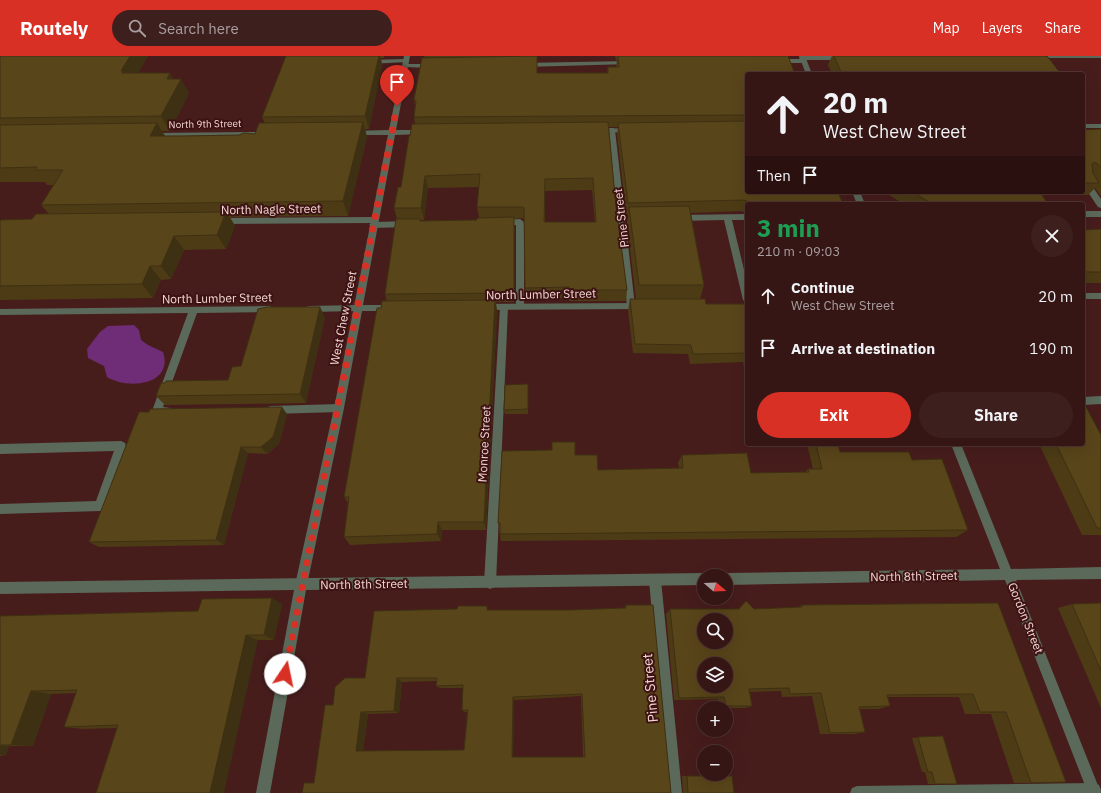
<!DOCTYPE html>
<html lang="en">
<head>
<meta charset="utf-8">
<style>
	:root { --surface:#351615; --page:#3d1f1e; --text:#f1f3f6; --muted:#aa9fa0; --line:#4f3534; --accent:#d93025 }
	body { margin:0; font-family:"IBM Plex Sans",sans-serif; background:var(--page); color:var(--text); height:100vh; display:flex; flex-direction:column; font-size:15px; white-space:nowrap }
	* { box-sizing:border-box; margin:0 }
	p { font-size:13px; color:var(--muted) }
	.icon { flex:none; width:22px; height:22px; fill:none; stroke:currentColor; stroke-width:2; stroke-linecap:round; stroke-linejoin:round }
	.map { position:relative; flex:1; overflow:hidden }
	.drawer { position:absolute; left:745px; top:146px; width:340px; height:244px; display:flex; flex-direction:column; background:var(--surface); border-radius:4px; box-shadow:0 4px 16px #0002,0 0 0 1px var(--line) }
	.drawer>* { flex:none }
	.hud { position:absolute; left:745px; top:16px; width:340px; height:122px; border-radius:4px; box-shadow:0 4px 16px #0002,0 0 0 1px var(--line); background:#351615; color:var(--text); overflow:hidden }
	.needle { width:26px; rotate:109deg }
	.fabs { position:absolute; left:697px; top:513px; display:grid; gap:8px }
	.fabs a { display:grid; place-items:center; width:36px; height:36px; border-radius:50%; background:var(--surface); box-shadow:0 4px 16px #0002,0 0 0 1px var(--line); font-size:20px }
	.pin { position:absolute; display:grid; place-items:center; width:34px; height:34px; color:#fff; margin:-41px -17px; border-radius:50% 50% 50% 0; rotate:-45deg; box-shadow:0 0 4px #0007 }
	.pin .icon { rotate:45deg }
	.me { position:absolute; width:44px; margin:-22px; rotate:11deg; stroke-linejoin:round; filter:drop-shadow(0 0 3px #0008) }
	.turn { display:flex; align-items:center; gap:14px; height:84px; padding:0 12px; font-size:18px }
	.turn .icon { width:52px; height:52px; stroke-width:2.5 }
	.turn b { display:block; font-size:28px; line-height:34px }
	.then { display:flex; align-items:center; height:38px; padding:0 12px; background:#0003; gap:8px; font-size:15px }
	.round { display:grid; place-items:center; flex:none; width:42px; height:42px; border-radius:21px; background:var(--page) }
	.head { display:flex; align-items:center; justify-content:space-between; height:68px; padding:0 12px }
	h1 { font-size:24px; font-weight:700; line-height:30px; color:#1e9e55 }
	.action { display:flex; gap:8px; margin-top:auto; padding:8px 12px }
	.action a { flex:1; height:46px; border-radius:24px; background:var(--accent); color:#fff; font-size:16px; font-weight:700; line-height:46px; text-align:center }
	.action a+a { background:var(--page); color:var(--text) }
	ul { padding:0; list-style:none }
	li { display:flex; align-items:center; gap:12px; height:52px; padding:0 12px }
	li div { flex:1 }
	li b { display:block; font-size:15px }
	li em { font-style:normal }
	header { display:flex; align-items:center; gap:24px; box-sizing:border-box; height:56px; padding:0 20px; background:var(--accent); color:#fff }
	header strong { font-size:19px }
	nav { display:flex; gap:22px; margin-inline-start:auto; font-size:14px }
	.search { width:280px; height:36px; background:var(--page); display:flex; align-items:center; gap:10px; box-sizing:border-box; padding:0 14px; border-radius:22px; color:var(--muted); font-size:15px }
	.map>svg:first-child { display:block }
	.green { fill:#6f2c77 }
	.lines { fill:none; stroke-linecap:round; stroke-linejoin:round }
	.service { fill:#5b695a; fill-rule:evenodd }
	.minor { fill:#5b695a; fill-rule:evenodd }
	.tertiary { fill:#5b695a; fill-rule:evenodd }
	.wall { fill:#4d3b16; fill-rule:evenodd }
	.shaded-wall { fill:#3e3012 }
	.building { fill:#59451a; stroke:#3e3012; fill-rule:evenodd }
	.route { stroke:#d93025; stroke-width:7; stroke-dasharray:0 12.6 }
	.labels { text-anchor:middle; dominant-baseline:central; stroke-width:4; stroke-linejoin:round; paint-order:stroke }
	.far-street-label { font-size:10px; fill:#f3d6d4; stroke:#3c1312 }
	.street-label { font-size:12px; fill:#f3d6d4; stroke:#3c1312 }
	.near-street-label { font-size:14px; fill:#f3d6d4; stroke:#3c1312 }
</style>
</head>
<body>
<header>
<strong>Routely</strong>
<div class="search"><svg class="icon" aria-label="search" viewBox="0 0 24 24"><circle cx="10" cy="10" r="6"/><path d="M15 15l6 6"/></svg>Search here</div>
<nav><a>Map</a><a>Layers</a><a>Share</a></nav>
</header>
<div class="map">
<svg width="1101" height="737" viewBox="0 0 1101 737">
	<rect width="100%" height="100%" fill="#471d1c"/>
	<!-- green -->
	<path class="green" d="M 134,269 L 139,274 L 141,284 L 148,289 L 163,296 C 174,329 128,334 107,321 L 104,310 L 88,302 L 87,293 L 100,276 L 108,270 Z"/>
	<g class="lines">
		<!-- service -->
		<g class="service">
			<polygon points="802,0 844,0 847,2 844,4 807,4 806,6 804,7 777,7 774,5 777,3 799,3 800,1"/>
			<polygon points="1046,0 1101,0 1101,2 1049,2"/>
			<polygon points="406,3 408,4 408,6 368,8 365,6 368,4"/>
			<polygon points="629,5 632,7 631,8 523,11 520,9 523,7"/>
			<polygon points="405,8 433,8 436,10 433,12 403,11 403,9"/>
			<polygon points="608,72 614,72 615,74 635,250 631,253 627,250"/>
			<polygon points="1083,120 1086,121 1101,143 1101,152 1098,151 1083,129"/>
			<rect x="1083" y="155" width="18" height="6"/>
			<polygon points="747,158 747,164 732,164 747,226 747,247 743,244 724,164 678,165 674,162 678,159"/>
			<polygon points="374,161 378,164 377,166 408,165 412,168 408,171 373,172 369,169 371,167 220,168 216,165 220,162"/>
			<polygon points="520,163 524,166 524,250 520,253 516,250 516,169 502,170 498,167 502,164"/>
			<polygon points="504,248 508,251 496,527 494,531 490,533 486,531 484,527 500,251"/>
			<polygon points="358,249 362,252 358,255 308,256 304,253 308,250"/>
			<path d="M 270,250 L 274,253 L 270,256 L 197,257 L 163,351 L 170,352 L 172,355 L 170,358 C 165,360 159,360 154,358 L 152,355 L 188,257 L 0,259 L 0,253 Z"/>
			<polygon points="1101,340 1101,348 1083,349 1083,341"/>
			<polygon points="339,348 342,349 344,352 342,355 339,356 271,358 268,357 266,354 268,351 271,350"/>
			<polygon points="121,385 125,387 126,390 104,454 100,455 0,458 0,448 96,445 114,395 0,398 0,388"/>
			<polygon points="655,518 659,520 661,524 682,737 668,737 649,524 651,520"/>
			<polygon points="1094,727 1099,729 1101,734 1100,737 850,737 852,732 857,730"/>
		</g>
		<!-- minor -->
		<g class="minor">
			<polygon points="404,0 410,0 396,74 423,74 427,76 423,78 395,79 363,249 393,249 397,252 393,255 362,255 344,352 307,529 305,533 301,535 297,533 295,529 334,352 388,79 353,79 349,77 353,75 389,74"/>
			<rect x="1083" y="68" width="18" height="4"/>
			<polygon points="631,72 634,72 634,76 595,77 591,75 595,73"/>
			<polygon points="253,76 256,76 256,80 151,81 147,79 151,77"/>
			<rect x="1083" y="237" width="18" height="6"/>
			<polygon points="643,247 647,250 643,253 483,254 479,251 483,248"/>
		</g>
		<!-- tertiary -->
		<g class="tertiary">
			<polygon points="799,0 805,0 812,18 806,18"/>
			<polygon points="852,136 860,136 865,148 857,148"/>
			<polygon points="951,388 961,388 1011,513 1101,511 1101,523 1016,524 1101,737 1088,737 1005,524 726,529 726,520 722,520 726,517 1000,513"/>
			<polygon points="704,517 708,520 704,520 704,529 306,534 270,737 256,737 294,534 0,538 0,526"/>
		</g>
	</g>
	<!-- wall -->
	<g class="wall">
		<polygon points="0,0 148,0 138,17 173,23 189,37 170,75 162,75 165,80 239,79 255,78 265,67 262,61 286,0 384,0 384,2 381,2 382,9 369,73 365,73 367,81 348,160 230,161 235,170 226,193 184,194 171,223 161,224 153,242 0,244 0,164 32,163 49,158 41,149 54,129 47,129 45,126 0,126"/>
		<path d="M 424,0 L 537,0 L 537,17 L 607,17 L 608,11 L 616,11 L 617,4 L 616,4 L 615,0 L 788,0 L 747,18 L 747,136 L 843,148 L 747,148 L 747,157 L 740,155 L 691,157 L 704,229 L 700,243 L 706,248 L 747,248 L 747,326 L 743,306 L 690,308 L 688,298 L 633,297 L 628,254 L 630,243 L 636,243 L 627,167 L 628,158 L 626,158 L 617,78 L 618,71 L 609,71 L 616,151 L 627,234 L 626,245 L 569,245 L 569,242 L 525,243 L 524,164 L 523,162 L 514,163 L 514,246 L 496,246 L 497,255 L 486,474 L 442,474 L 441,485 L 350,489 L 344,481 L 348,447 L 344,441 L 381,252 L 387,245 L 385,238 L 397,163 L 394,152 L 401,131 L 410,80 L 415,68 L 414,61 L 415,50 L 414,43 L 425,2 ZM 479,131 L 477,151 L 479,161 L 477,164 L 421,165 L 421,164 L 424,164 L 428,132 ZM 592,134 L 595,166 L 545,166 L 545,135 Z"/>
		<polygon points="832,0 1047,0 1061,18 832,18 828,9"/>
		<polygon points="1101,73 1101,139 1100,139 1095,132 1088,139 1074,139 1072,136 1083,136 1083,74"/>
		<polygon points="884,136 1040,136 1048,148 904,148"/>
		<polygon points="1101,173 1101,227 1083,227 1083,174"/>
		<polygon points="325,261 306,347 165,349 156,340 228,324 241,310"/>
		<polygon points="528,333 528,358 505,358 504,354"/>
		<polygon points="287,358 279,388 267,398 248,397 224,489 99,491 89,486"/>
		<polygon points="1101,379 1101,479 1082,479 1039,388 1083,388"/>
		<polygon points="807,388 838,388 840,396 912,404 968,474 956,481 501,485 498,467 575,399 598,414 679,412 678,407 682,399 751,417 805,416 808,413 813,413"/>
		<polygon points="746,545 754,553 798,551 802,549 998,547 1031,727 1014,727 991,658 965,658 959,641 888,641 890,650 879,653 860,653 865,676 855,678 820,678 812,640 782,641 781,635 750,636 752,650 745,652 720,652 718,643 674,644 666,558 670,553 738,553"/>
		<polygon points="1101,547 1101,652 1058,552 1072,548"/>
		<polygon points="282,548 274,584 258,584 117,672 83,673 64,671 76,637 51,638 33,690 9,690 6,699 0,700 0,560 198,555"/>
		<path d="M 626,549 L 671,737 L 304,727 L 314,727 L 333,649 L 365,622 L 489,554 L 571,554 L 624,552 ZM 436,625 L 436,630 L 440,632 L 463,632 L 462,654 L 465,656 L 467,656 L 464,694 L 363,695 L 368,658 L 399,657 L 402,626 ZM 581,640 L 583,701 L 513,701 L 514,644 Z"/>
		<polygon points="943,680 935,728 928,728 925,716 922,716 912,682"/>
		<polygon points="682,720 732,720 734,737 683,737"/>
	</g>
	<!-- shaded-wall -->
	<g class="shaded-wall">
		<polygon points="130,0 148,0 131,29 121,15"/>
		<polygon points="379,0 380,0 382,9 369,73 365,60"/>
		<polygon points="170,17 177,30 181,23 189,37 170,75 161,60 167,23"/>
		<polygon points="363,66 367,81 348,160 343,145"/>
		<polygon points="157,67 166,82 150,80"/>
		<polygon points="425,120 428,132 424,164 421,152"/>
		<polygon points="226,156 235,170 226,193 217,179"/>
		<polygon points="174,180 184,194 171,223 161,210"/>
		<polygon points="150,210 161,224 153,242 142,228"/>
		<polygon points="495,244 497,255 486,474 484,466"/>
		<polygon points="320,251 325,261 306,347 300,338"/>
		<polygon points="282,351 287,358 279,388 267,398 261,391"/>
		<polygon points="241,391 248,397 224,489 216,484"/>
		<polygon points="438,466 442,474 441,485 437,478"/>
		<polygon points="272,542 282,548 274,584 264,579"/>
		<polygon points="246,579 258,584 224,737 210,737"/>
		<polygon points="397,622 402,626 399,657 394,655"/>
		<polygon points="31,635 51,638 33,690 11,689"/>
		<polygon points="513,641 514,644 513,701 512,701"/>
		<polygon points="361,656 368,658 363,696 356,695"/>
		<polygon points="0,690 9,690 6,699 0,699"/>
	</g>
	<!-- building -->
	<g class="building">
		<polygon points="0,0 130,0 121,15 123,15 122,17 170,17 167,23 181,23 161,60 0,62"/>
		<polygon points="286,0 379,0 365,60 262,61"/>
		<polygon points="537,0 537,17 608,17 608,11 619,11 618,0 788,0 795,18 747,18 747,59 414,61 416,45 414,43 422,2"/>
		<polygon points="834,0 1047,0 1061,18 842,18"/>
		<polygon points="747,65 747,136 838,136 843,148 768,148 768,147 752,147 744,144 628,147 618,67"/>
		<polygon points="363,66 343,145 41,149 63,114 35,114 37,111 0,112 0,69 157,67 150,80 184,80 239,79 244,77 255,78 259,67"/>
		<path d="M 608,66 L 616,151 L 627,234 L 569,234 L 569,231 L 525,232 L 524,152 L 522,151 L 477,151 L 480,118 L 425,120 L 421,152 L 394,152 L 398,131 L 401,131 L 409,80 L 410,80 L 412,68 ZM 593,122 L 596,166 L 544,166 L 545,123 Z"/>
		<polygon points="1101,73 1101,112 1098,108 1094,106 1092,108 1093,117 1099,127 1085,127 1083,123 1083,74"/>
		<polygon points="912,136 1040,136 1048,148 933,148"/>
		<polygon points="689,150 704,229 639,229 629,151"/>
		<polygon points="226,156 217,179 174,180 161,210 150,210 142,228 0,230 0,164 32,163 36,158"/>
		<polygon points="514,161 514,237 385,238 396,163 420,163 420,165 477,164 477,162"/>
		<polygon points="1101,173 1101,216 1083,216 1083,174"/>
		<polygon points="630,243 705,243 706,248 747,248 747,297 693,298 691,289 635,288"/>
		<polygon points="495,244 484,466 438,466 437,478 344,481 349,441 344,441 377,252 381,252 382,245"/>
		<polygon points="267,251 320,251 300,338 156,340 161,327 165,327 166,325 228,324 232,311 241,310 258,253"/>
		<polygon points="528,328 528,353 504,354 505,329"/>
		<polygon points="1083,345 1101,379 1101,472 1097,472 1056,388 1083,388"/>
		<polygon points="282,351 273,381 261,391 241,391 216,484 89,486 139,356 149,356 150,353"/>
		<polygon points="552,386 575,386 575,399 597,399 598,414 683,412 682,399 747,397 751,417 809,416 808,413 822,413 816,388 838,388 840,396 909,396 912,404 942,403 968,474 500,478 500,467 498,467 502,395 552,394"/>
		<polygon points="272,542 264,579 246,579 210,737 96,737 118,669 64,671 77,634 31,635 11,689 0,689 0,560 198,555 202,543"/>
		<path d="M 746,545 L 754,553 L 802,551 L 802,549 L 998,547 L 1066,726 L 1031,727 L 1006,656 L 980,656 L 973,638 L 887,639 L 890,650 L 859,651 L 865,676 L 830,677 L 821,637 L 790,638 L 789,632 L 749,633 L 752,650 L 726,650 L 724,641 L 679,642 L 670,553 L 739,553 ZM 704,564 L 726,564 L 726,586 L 704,586 ZM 704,608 L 726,608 L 726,630 L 704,630 Z"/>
		<polygon points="1101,547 1101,615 1072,548"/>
		<path d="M 626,549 L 653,549 L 671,737 L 302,737 L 304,727 L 314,727 L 325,649 L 333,649 L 335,631 L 345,622 L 365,622 L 374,555 L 457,553 L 458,550 L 487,550 L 487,554 L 571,554 L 626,552 ZM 397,622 L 437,622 L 436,630 L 463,629 L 462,654 L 468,654 L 464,694 L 356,695 L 361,656 L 394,655 ZM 582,638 L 585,701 L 512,701 L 513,641 Z"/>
		<polygon points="943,680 957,728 935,728 932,716 928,716 918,681"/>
		<polygon points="687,720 732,720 734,737 688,737"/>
	</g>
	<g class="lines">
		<!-- route -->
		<polyline class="route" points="285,618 397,50"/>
	</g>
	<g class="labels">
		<!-- far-street labels -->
		<g class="far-street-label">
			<text transform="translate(205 68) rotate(-1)">North 9th Street</text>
		</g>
		<!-- street labels -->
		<g class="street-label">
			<text transform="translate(271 153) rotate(-1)">North Nagle Street</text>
			<text transform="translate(621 162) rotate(-97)">Pine Street</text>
			<text transform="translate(541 238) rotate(-1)">North Lumber Street</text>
			<text transform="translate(217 242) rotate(-1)">North Lumber Street</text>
			<text transform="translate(343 262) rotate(-79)">West Chew Street</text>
			<text transform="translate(484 388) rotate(-87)">Monroe Street</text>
			<text transform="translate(914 520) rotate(-1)">North 8th Street</text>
			<text transform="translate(364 528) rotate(-1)">North 8th Street</text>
			<text transform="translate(1026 562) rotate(68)">Gordon Street</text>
		</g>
		<!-- near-street labels -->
		<g class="near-street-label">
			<text transform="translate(650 632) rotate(-95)">Pine Street</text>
		</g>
	</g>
</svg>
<div class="fabs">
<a><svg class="needle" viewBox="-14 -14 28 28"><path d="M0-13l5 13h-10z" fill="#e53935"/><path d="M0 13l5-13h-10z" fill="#aa9fa0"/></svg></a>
<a><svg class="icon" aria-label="search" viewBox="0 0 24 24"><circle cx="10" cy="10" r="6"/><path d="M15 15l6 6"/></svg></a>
<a><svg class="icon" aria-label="layers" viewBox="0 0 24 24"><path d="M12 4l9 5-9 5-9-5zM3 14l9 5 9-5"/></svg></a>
<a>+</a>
<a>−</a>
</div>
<div class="pin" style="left:397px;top:50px;background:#d93025"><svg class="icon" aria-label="arrive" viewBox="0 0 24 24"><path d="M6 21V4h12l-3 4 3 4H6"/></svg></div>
<svg class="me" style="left:285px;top:618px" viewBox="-20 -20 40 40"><circle r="19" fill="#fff"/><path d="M0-13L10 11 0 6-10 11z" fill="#d93025"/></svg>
<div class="hud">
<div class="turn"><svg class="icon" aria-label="ahead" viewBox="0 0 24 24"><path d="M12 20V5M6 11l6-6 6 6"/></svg><div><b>20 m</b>West Chew Street</div></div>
<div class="then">Then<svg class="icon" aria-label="arrive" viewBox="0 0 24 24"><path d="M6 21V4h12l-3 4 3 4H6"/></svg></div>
</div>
<section class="drawer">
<div class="head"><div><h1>3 min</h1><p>210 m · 09:03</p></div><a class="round"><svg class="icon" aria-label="close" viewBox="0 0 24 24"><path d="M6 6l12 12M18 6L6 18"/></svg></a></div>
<ul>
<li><svg class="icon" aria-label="ahead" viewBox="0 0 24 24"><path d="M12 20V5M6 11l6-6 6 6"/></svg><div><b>Continue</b><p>West Chew Street</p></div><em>20 m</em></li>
<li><svg class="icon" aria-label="arrive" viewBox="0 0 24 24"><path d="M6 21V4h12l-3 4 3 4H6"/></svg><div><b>Arrive at destination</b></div><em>190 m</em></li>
</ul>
<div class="action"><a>Exit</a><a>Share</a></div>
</section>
</div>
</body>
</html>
